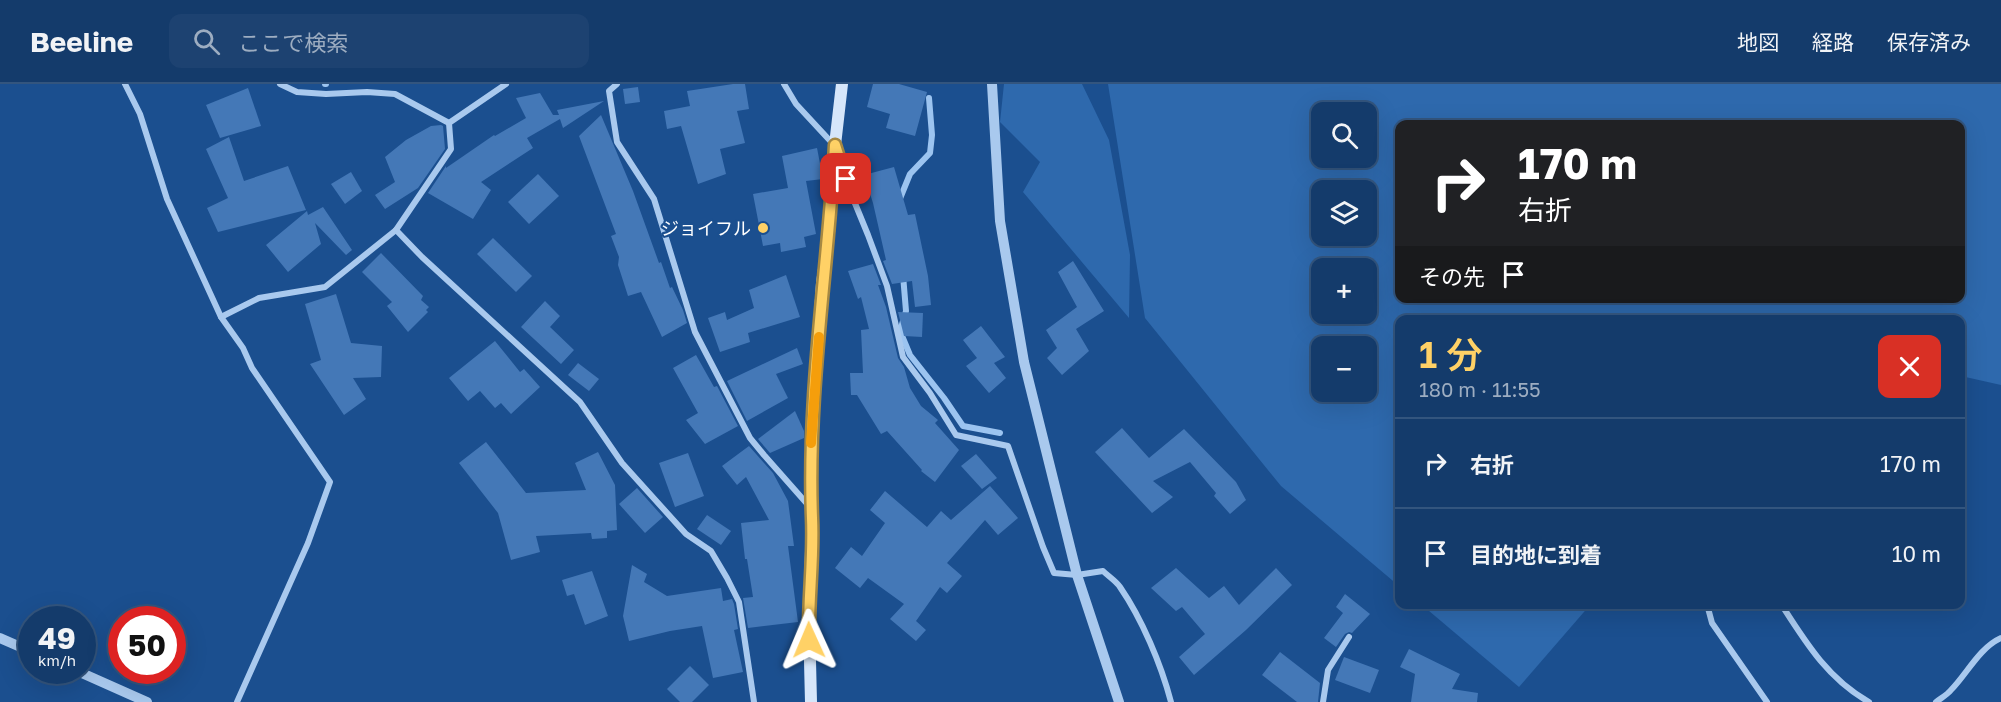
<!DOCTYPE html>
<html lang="ja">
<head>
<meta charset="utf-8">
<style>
	:root { --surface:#143b6b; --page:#1d4271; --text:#f1f3f6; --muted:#9dadc1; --line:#33557e; --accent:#ffd166 }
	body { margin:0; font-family:"Golos Text","Noto Sans JP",sans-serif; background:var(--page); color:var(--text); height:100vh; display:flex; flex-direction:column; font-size:22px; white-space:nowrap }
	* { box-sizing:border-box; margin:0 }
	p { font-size:20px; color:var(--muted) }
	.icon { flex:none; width:33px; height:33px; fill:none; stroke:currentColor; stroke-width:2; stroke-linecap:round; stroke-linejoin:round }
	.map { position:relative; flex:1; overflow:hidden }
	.drawer { position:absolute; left:1395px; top:231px; width:570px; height:294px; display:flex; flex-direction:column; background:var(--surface); border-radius:12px; box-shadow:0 6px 24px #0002,0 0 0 2px var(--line) }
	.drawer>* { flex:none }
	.guide { position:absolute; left:1395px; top:36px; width:570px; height:183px; border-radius:12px; box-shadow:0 6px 24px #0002,0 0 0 2px var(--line); background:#202124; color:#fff; overflow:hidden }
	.tools { position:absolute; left:1311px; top:18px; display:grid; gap:12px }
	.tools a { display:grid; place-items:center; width:66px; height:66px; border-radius:12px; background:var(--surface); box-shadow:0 6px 24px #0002,0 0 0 2px var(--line); font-size:30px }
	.speed { position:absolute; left:18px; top:522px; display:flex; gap:12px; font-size:30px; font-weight:700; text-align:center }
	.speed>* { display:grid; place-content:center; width:78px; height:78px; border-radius:50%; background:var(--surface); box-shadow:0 6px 24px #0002,0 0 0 2px var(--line); line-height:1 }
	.speed small { font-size:15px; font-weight:400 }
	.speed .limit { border:9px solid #d22; background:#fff; color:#111 }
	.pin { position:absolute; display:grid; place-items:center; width:51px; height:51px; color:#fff; margin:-26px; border-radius:12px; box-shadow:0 3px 9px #0006 }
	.me { position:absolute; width:66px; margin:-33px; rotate:359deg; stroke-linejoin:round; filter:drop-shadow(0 0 4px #0008) }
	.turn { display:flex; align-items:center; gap:21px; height:126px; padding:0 24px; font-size:27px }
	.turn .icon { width:78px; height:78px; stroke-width:2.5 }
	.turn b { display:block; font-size:42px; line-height:51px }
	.then { display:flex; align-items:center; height:57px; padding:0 24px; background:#0003; gap:12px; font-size:22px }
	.round { display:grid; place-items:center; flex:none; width:63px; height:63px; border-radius:12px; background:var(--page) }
	.head { display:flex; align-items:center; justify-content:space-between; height:102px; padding:0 24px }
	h1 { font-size:36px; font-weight:600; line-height:45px; color:var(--accent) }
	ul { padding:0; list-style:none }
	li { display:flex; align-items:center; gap:18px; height:90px; padding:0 24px; border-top:2px solid var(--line) }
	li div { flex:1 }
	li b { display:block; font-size:22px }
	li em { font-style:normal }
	header { display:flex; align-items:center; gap:36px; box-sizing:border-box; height:84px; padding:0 30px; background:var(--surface); border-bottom:2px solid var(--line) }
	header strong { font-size:28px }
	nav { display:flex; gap:33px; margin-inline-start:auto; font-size:21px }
	.search { width:420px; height:54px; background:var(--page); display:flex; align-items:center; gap:15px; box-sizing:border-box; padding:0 21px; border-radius:12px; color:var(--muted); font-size:22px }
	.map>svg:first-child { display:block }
	.green { fill:#2e69ad; fill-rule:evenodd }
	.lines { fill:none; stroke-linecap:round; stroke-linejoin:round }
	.stream { stroke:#9cc4f0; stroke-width:6 }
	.building { fill:#4478b7 }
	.minor { stroke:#a9c9ee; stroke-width:6 }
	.tertiary { stroke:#a9c9ee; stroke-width:10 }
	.secondary { stroke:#d6e6fa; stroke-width:12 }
	.route-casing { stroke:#a68842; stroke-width:15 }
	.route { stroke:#ffd166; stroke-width:10 }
	.slow { stroke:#f59e0b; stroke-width:10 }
	.poi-dot { fill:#ffd166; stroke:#1b4f8f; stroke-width:2 }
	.labels { text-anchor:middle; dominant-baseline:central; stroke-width:4.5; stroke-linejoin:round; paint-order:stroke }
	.poi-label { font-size:18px; fill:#fff; stroke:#1b4f8f; text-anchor:end }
</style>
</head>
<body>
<header>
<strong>Beeline</strong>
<div class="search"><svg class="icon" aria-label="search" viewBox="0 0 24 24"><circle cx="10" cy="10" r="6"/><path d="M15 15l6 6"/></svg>ここで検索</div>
<nav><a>地図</a><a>経路</a><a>保存済み</a></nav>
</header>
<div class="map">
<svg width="2001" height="618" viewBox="0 0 2001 618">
	<rect width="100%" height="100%" fill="#1b4f8f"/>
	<!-- green -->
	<g class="green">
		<polygon points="1004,0 1082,0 1109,56 1130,171 1129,234 1023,108 1040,78 1000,38"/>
		<path d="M 1108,0 L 2001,0 L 2001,301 L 1961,292 L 1960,236 L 1400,236 L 1399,502 L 1281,402 L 1145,234 ZM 1322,28 L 1366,28 L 1366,74 L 1322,74 ZM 1400,40 L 1960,40 L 1960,214 L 1400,214 ZM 1322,106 L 1366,106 L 1366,152 L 1322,152 ZM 1322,184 L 1366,184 L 1366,230 L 1322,230 ZM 1322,262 L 1366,262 L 1366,308 L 1322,308 Z"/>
		<polygon points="1422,521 1590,521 1519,603"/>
	</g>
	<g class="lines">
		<!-- stream -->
		<g class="stream">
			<polyline points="325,0 326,0"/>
			<polyline points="899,117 910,90 930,69 932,51 929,14"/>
			<polyline points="903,191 906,227 900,247 910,271 944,314 963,342 1000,349"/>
		</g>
	</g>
	<!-- building -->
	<g class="building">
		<polygon points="733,0 745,0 749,25 737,27 745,59 720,65 726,90 698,100 681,42 667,45 664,27 690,22 687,7"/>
		<polygon points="873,0 899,0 927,8 915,52 886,44 890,30 867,23"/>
		<polygon points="638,3 640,18 625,20 623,5"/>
		<polygon points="248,4 261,42 220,54 206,21"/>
		<polygon points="540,9 553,31 559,31 557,26 604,17 563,44 560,35 527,54 533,64 481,98 491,106 473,135 428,109 446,82 446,84 494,51 495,52 526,34 516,14"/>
		<polygon points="601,31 633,107 659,179 661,178 670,204 672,203 683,226 687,239 662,253 641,208 628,212 618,181 619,173 611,152 616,150 579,52"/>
		<polygon points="441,41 443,42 445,65 418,104 385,125 375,111 395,98 385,73 406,56 431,42"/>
		<polygon points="229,53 244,97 288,82 306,126 218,148 207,124 228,114 206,65"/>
		<polygon points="817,64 823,95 806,97 816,150 804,153 806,163 781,168 780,159 763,162 753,110 788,104 782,72"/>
		<polygon points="894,83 908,131 915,130 928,192 931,221 915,223 912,197 892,200 883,177 886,176 873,119 864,91"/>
		<polygon points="351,88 362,107 345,120 331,100"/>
		<polygon points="538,90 559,112 529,140 508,118"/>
		<polygon points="323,123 352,166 346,171 315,139 321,160 288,188 266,161 307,127 308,131"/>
		<polygon points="493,154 532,192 516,208 477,170"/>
		<polygon points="381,169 423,212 421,216 429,223 426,226 428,228 408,248 387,222 392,218 362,188"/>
		<polygon points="1073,177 1104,227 1076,245 1089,267 1062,291 1047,274 1057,264 1046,246 1077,223 1058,188"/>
		<polygon points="873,180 881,201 878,201 886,223 898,274 904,283 910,304 921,322 938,336 935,339 959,366 935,398 921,387 922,386 887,347 881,350 857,311 851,311 850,289 863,289 861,246 869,245 861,213 858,215 848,187"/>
		<polygon points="786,191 800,233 748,249 750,258 720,268 708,234 725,228 727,236 754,224 749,206"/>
		<polygon points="336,210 351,259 382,262 381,293 353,294 366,315 344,331 310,280 321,276 305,220"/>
		<polygon points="545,217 560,232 550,243 574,266 561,280 521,243"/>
		<polygon points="898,228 923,229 922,253 904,252"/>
		<polygon points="981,242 1005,273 994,279 1006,294 989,309 966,282 977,274 963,256"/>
		<polygon points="495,257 520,288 524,285 540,303 511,330 501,319 495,324 480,307 468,317 449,294"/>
		<polygon points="797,264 803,280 776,290 788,314 747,337 727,297"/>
		<polygon points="696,271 714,303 717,302 738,342 705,360 686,336 698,329 673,284"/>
		<polygon points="578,279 599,295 589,307 568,291"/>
		<polygon points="795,327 804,347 804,354 770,369 758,355"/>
		<polygon points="1122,344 1149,374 1184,345 1236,398 1246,416 1230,430 1214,412 1216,409 1190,378 1153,397 1173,413 1152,429 1095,368"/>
		<polygon points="486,358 526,409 586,406 575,379 598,368 615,401 617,446 607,447 607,454 592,455 591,449 536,452 540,468 511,476 498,429 459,379"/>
		<polygon points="749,362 773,389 788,417 794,462 788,462 798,538 748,544 743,514 753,513 747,475 745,475 741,439 769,436 746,393 737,401 722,382"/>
		<polygon points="688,369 704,412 675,423 659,379"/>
		<polygon points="976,370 997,394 982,405 961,382"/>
		<polygon points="990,402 1018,434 998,451 985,436 947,479 962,492 947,509 940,503 916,537 926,546 916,557 890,535 904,520 868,494 860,504 835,484 851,463 862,472 885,439 870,426 885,407 927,443 941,427 951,436"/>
		<polygon points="637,404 663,433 645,449 619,420"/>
		<polygon points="707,431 731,447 721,461 697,445"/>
		<polygon points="632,481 647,490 644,498 667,512 721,504 723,517 732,515 734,520 738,545 734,546 743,588 713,594 702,542 670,547 629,557 623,532"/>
		<polygon points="1176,484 1209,514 1224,502 1239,521 1276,484 1292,501 1246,546 1194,591 1179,573 1205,550 1182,523 1176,527 1151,504"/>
		<polygon points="592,487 608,532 585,541 574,510 567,512 562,496"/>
		<polygon points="1345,510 1370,530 1352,549 1349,548 1345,550 1336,563 1324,554 1343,529 1336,523"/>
		<polygon points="1409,565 1460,590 1452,605 1478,609 1477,618 1411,618 1415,590 1400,583"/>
		<polygon points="1280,568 1320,599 1318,618 1297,618 1262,591"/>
		<polygon points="1344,573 1379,586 1370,609 1335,596"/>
		<polygon points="690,582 709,601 692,618 680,618 667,605"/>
	</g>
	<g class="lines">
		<!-- minor -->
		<g class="minor">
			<polyline points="125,0 140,30 167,115 221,233 243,264 252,284 330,398 308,459 237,618"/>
			<polyline points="280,0 297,8 326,10 367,8 395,10 449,39"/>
			<polyline points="617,0 609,7 617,58 654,115 695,248 750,354 764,371 809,422"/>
			<polyline points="784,0 796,20 834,61"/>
			<path d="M 838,71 L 852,112 L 868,151 L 887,202 L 903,273 L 930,309 L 956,351 L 1008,362 L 1043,463 L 1054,489 L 1077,491 L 1103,487 C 1108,492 1116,497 1120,503 C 1142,535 1161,580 1171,618"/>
			<polyline points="396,146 422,173 580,318 622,379 686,450 711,467 727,494 739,518 754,618"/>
			<polyline points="221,233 259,214 325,203 396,146 451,65 449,39 506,0"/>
			<polyline points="1709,520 1708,524 1712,539 1767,618"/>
			<path d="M 1781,520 C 1806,559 1828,595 1869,618"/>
			<polyline points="1323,618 1328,586 1349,553"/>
			<path d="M 1936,618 C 1941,614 1947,611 1951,606 C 1967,590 1979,564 2001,554"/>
		</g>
		<!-- tertiary -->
		<g class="tertiary">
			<polyline points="992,0 1000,137 1024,278 1077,491 1119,618"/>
			<polyline points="0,554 32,568"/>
			<polyline points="75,586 147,618"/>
		</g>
		<!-- secondary -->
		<polyline class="secondary" points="811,618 809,536 812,433 811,368 822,199 829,149 835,61 842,0"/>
	</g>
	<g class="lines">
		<defs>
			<path id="route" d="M 809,556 C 808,516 814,474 812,434 C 807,309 828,185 835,61 L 846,95"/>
		</defs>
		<!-- route casing -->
		<use href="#route" class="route-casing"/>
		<!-- route -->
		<use href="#route" class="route"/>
		<!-- slow -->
		<polyline class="slow" points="811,359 819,253"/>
	</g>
	<!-- markers -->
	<circle class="poi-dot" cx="763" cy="144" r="6"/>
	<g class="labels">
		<!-- poi labels -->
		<g class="poi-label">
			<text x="751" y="144">ジョイフル</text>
		</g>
	</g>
</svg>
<div class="tools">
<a><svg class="icon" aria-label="search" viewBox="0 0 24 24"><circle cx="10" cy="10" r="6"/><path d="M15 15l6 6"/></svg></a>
<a><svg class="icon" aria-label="layers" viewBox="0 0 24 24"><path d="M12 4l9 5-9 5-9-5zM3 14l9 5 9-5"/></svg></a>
<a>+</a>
<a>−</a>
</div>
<div class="speed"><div>49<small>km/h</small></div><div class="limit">50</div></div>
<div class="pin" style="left:846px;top:95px;background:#d93025"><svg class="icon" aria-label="arrive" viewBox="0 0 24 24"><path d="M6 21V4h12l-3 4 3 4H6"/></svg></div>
<svg class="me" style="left:809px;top:556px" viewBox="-20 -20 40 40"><path d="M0-17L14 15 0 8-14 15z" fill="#ffd166" stroke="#fff" stroke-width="4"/></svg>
<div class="guide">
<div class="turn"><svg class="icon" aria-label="right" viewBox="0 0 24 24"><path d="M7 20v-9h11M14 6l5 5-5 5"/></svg><div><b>170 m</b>右折</div></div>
<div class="then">その先<svg class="icon" aria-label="arrive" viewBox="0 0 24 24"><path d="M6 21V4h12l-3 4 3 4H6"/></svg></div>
</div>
<section class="drawer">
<div class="head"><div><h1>1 分</h1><p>180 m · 11:55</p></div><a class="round" style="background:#d93025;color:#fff"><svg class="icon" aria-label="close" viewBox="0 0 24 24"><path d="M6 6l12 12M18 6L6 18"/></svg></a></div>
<ul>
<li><svg class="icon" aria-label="right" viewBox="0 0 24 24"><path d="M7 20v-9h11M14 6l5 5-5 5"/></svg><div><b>右折</b></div><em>170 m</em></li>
<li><svg class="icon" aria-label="arrive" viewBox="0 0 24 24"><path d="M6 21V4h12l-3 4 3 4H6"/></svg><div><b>目的地に到着</b></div><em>10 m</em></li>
</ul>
</section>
</div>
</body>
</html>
